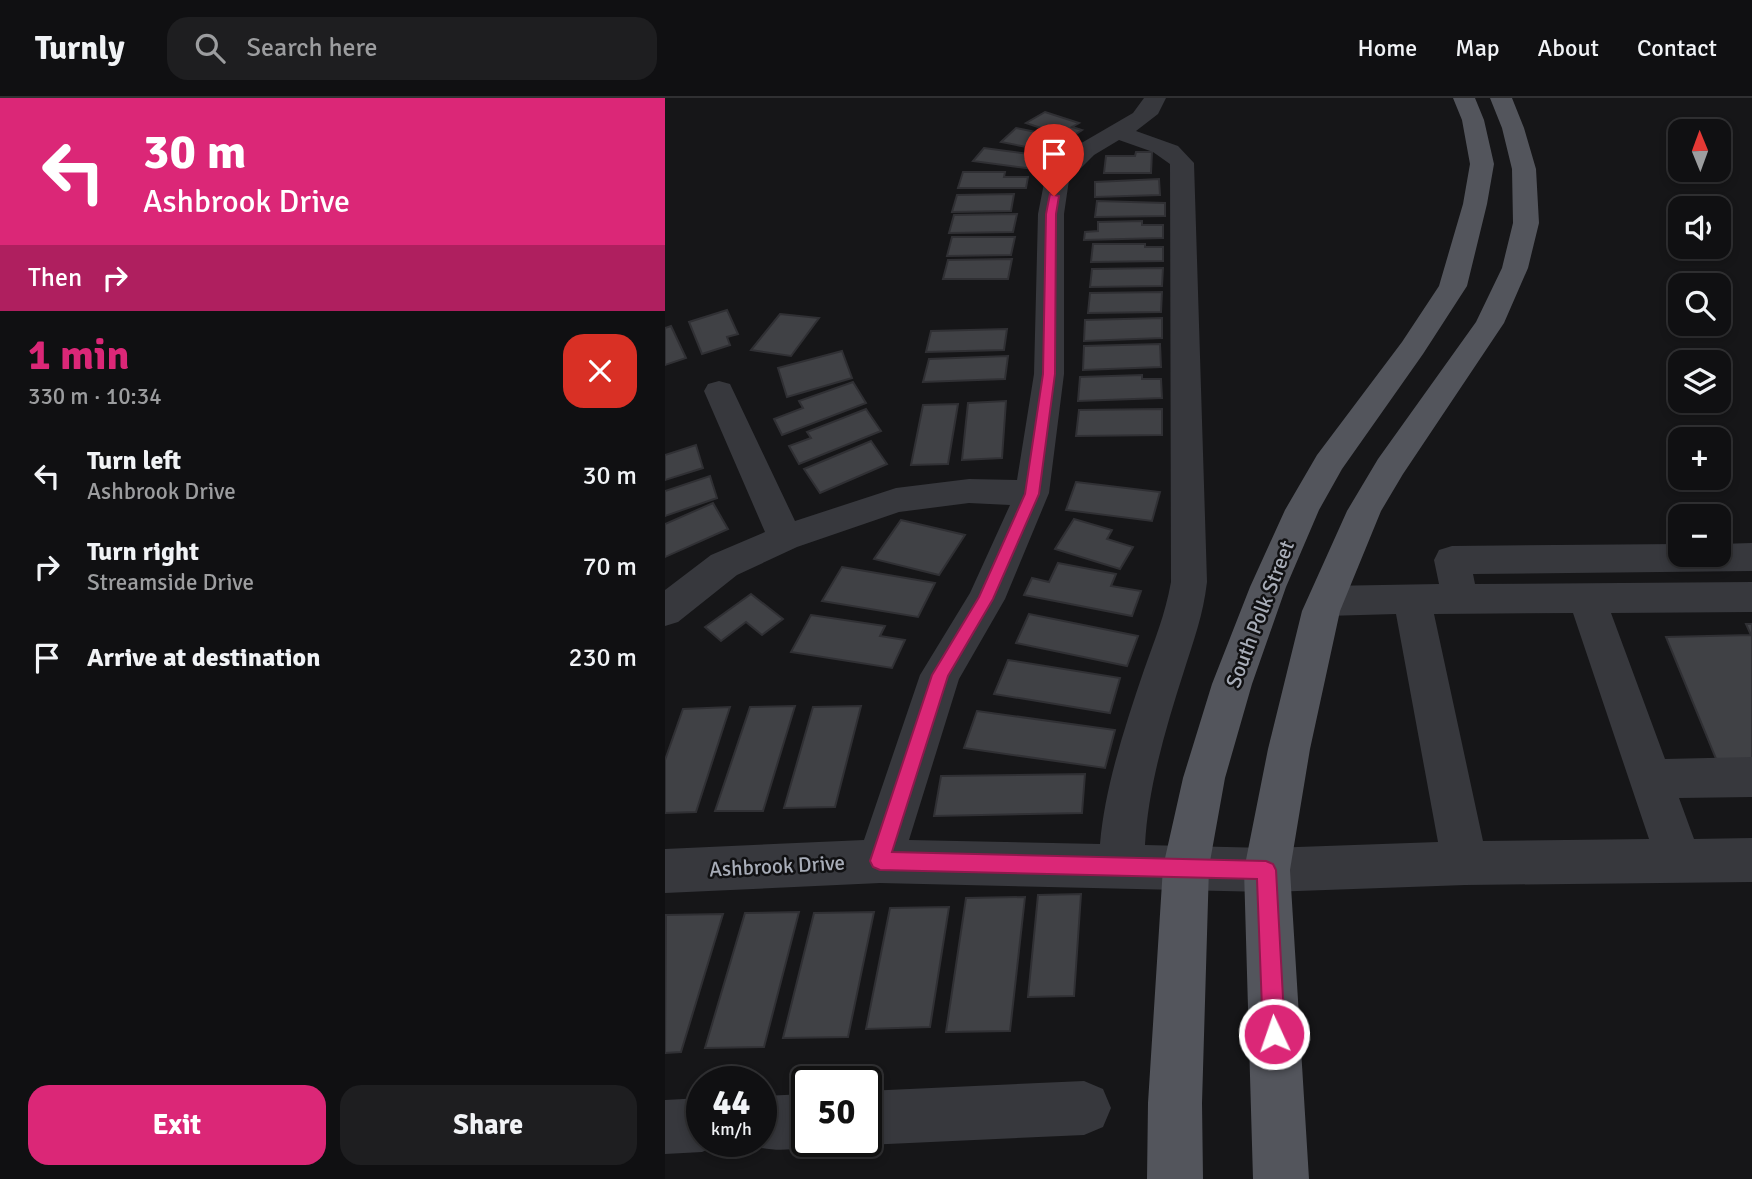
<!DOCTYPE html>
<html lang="en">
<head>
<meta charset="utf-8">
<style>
	:root { --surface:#101012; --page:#1e1e20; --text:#f1f3f6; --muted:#9c9d9f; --line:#303032; --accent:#db2777 }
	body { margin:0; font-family:Signika,sans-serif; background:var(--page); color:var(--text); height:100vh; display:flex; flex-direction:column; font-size:26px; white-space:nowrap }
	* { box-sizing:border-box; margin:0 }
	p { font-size:23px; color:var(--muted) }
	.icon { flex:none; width:38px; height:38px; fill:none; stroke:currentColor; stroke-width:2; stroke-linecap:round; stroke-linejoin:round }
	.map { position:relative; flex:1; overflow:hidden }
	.details { display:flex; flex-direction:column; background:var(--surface); width:665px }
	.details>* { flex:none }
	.hud { background:#db2777; color:#fff; overflow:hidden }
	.needle { width:46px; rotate:359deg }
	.fabs { position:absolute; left:1003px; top:21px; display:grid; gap:14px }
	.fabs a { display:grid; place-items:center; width:63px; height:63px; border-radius:14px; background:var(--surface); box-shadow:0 4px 10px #0003,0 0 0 2px var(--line); font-size:35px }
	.speed { position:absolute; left:21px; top:968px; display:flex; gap:14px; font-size:35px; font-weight:700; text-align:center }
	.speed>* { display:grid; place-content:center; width:91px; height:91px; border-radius:50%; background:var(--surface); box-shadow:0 4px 10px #0003,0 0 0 2px var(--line); line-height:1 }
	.speed small { font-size:18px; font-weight:400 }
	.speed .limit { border:4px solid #111; border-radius:10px; background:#fff; color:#111 }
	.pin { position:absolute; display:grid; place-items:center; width:60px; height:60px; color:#fff; margin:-72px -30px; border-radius:50% 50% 50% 0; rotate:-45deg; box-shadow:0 0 7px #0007 }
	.pin .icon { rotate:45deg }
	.me { position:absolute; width:77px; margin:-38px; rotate:357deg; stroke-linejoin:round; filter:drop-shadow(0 0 5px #0008) }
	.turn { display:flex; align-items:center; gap:24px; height:147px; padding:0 28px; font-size:32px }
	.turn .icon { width:91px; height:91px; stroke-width:2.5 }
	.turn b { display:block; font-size:49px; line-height:60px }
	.then { display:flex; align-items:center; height:66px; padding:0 28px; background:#0003; gap:14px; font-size:26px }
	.round { display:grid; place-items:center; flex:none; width:74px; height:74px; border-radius:21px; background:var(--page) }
	.head { display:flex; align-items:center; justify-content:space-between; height:119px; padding:0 28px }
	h1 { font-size:42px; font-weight:700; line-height:52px; color:var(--accent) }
	.button { display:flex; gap:14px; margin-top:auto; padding:14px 28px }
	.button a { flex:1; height:80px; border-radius:21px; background:var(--accent); color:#fff; font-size:28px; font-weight:700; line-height:80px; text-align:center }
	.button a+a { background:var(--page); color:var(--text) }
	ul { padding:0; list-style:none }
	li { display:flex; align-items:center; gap:21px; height:91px; padding:0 28px }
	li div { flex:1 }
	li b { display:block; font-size:26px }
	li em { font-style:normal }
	header { display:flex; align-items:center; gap:42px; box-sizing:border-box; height:98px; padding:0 35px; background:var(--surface); border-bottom:2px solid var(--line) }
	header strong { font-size:33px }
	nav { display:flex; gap:38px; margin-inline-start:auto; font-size:24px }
	.search { width:490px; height:63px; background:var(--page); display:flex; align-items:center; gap:18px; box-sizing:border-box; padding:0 24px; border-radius:21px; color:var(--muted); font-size:26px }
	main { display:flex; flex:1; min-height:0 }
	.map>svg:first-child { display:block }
	.building { fill:#404145; stroke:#303034; stroke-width:2 }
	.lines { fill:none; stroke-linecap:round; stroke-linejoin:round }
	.minor { fill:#37383d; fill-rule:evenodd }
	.major { fill:#53555c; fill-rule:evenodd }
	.route { fill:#db2777; stroke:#8e194d; stroke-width:2 }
	.labels { text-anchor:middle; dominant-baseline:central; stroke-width:5; stroke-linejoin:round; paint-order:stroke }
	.street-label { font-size:21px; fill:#a8adb8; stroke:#111113 }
</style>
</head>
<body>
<header>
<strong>Turnly</strong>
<div class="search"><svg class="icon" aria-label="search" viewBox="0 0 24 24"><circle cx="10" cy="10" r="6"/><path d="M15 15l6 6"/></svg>Search here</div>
<nav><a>Home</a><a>Map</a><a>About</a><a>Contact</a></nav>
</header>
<main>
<section class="details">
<div class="hud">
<div class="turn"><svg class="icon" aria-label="left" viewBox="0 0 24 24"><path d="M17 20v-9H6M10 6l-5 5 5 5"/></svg><div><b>30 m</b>Ashbrook Drive</div></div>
<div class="then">Then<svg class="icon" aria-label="right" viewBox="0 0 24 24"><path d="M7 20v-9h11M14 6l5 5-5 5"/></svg></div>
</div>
<div class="head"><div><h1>1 min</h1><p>330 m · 10:34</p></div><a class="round" style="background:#d93025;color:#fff"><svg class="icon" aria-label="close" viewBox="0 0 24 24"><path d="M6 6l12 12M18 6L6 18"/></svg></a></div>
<ul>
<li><svg class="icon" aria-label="left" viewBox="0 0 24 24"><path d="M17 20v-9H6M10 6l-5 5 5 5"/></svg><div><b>Turn left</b><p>Ashbrook Drive</p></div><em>30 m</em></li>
<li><svg class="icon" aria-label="right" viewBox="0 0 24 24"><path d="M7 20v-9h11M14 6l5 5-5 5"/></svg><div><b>Turn right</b><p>Streamside Drive</p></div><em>70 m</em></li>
<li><svg class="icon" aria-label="arrive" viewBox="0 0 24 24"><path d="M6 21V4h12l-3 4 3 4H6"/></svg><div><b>Arrive at destination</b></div><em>230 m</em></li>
</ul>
<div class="button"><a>Exit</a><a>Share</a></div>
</section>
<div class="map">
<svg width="1087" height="1081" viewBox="0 0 1087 1081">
	<rect width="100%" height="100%" fill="#161618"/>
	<!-- building -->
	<g class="building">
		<polygon points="380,14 414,25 407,29 417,32 405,40 361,25"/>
		<polygon points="351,30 401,40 387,54 336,44"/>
		<polygon points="319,50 364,56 361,60 376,61 369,71 308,63"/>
		<polygon points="471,54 487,54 486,75 439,75 441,58 470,58"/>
		<polygon points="298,74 340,74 339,79 363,79 361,90 293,90"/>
		<polygon points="494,81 495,97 430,99 430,84"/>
		<polygon points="349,96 346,113 287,114 292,97"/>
		<polygon points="432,103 500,105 500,118 430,119"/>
		<polygon points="352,116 348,134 284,135 289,117"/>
		<polygon points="477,123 477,127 498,127 498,140 419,142 420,134 433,133 433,124"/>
		<polygon points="287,139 350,139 346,157 282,158"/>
		<polygon points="428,146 480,146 480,149 498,149 498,163 426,164"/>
		<polygon points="347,161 343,181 278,181 283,162"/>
		<polygon points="498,170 497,188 425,189 427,171"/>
		<polygon points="497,194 496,214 423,215 425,195"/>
		<polygon points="62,212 73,236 62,239 65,247 37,256 24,224"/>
		<polygon points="115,216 154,220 126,258 86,252"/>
		<polygon points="497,220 497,240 419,243 420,222"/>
		<polygon points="6,228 21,260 0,267 0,230"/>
		<polygon points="342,231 339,252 261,254 266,233"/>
		<polygon points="495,246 496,269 418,272 419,248"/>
		<polygon points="177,253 187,280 122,299 113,270"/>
		<polygon points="343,258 340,281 258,284 264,261"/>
		<polygon points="477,277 477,281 496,281 497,300 413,303 415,279"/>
		<polygon points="188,284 201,305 117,337 109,321 138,310 134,303"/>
		<polygon points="341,303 337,360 297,362 303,305"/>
		<polygon points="293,306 283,366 246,367 258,307"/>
		<polygon points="201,311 216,333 134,366 124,348 146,340 142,334"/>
		<polygon points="497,311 497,337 411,338 414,312"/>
		<polygon points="206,343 222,366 155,395 139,371"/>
		<polygon points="31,347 38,370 0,382 0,357"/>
		<polygon points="45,378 52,400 0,418 0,393"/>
		<polygon points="411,384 495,394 487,423 401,412"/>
		<polygon points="48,405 63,431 0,459 0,426"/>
		<polygon points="409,421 447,432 442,441 468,449 455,471 390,451"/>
		<polygon points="236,422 300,437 274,477 209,461"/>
		<polygon points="393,465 451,476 446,488 476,493 467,518 359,497 367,480 384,484"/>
		<polygon points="177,469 270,485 253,519 157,503"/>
		<polygon points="86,496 118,521 97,537 81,524 56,543 40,529"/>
		<polygon points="364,516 473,538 462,568 351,545"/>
		<polygon points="146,517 220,528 215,538 240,542 227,570 126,554"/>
		<polygon points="1081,526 1087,526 1087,667 1054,668 1001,539 1086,537"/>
		<polygon points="343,562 455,580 445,615 329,596"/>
		<polygon points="130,608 98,713 50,713 85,609"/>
		<polygon points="196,608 170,709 119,710 148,609"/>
		<polygon points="65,609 31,714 0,715 0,662 18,611"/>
		<polygon points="312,613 450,632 440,670 299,650"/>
		<polygon points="420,676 417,715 269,718 276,678"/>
		<polygon points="416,796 409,898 363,899 373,797"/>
		<polygon points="360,799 345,933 281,934 301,800"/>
		<polygon points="284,809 265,929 201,931 225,810"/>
		<polygon points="134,814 99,949 40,950 80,815"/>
		<polygon points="209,814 183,939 118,940 149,815"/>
		<polygon points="58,816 16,954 0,955 1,817"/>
	</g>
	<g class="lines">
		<!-- minor -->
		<g class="minor">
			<path d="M 479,0 L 501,0 L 493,16 L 471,33 L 513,48 L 529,65 L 542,484 C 538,518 529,541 519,573 C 501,629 483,689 480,747 L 602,750 L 773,744 L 731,516 L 661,518 L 648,513 L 642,503 L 648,493 L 661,488 L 774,486 L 769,462 L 774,452 L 787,448 L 1015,446 L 1015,457 L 1054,457 L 1054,446 L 1087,445 L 1087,473 L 808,476 L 810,486 L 1087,484 L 1087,514 L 946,515 L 1000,661 L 1087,659 L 1087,699 L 1014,700 L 1029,741 L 1087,740 L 1087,784 L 800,787 L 602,794 L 215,785 L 0,795 L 0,751 L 199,742 L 255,577 L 305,495 L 345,407 L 304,405 L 234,414 L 132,449 L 72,477 L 13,524 L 0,528 L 0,492 L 46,457 L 100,434 L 39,293 L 43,286 L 54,283 L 65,286 L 130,423 L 231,390 L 304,381 L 352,382 L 369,276 L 373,116 L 380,80 L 413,47 L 468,15 ZM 454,42 L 488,54 L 505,66 L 506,484 C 500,517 490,541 479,572 C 460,628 440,688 435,746 L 244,742 L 294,581 L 340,501 L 384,395 L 399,276 L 399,116 L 404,82 L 429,57 ZM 908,515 L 984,741 L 818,743 L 769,516 Z"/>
			<polygon points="419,983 438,991 446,1010 438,1029 419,1037 201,1047 192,1043 201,1043 201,993"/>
			<path d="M 142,996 L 142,1043 L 159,1043 C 132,1054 103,1055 77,1044 L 96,1043 L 96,998 Z"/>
			<polygon points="37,1000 37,1043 57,1043 56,1046 37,1054 0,1056 0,1002"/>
		</g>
		<!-- major -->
		<g class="major">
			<polygon points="788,0 810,0 819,22 829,66 822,106 802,188 758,256 677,371 654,412 621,489 587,586 560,680 544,769 537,1005 538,1081 482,1081 483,1005 498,769 518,680 547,586 585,489 620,412 652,357 737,244 774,188 798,106 805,66 797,22"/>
			<polygon points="825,0 847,0 859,30 871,71 874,125 863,170 839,225 738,376 716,413 675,513 645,651 625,772 644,1081 588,1081 579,772 603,651 637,513 682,413 713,361 811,224 837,170 848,125 847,71 837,30"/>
		</g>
	</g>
	<!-- route -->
	<polygon class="route" points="385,96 394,98 391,116 390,276 374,396 328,501 283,578 227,754 601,763 608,766 611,772 620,936 616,943 609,946 602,943 598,936 592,781 215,772 208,769 205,763 267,577 314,499 360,396 378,276 381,116"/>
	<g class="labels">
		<!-- street labels -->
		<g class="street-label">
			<text transform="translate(595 516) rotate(-69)">South Polk Street</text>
			<text transform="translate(112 768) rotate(-3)">Ashbrook Drive</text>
		</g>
	</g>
</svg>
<div class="fabs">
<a><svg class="needle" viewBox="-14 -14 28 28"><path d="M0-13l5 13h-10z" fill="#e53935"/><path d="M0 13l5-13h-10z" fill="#9c9d9f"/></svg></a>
<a><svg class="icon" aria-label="sound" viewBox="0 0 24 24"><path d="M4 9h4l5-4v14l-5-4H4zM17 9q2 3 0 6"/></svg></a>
<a><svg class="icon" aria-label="search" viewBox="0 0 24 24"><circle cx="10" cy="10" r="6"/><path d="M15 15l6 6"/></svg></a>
<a><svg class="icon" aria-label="layers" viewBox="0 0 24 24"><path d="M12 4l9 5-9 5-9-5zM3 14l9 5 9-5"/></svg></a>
<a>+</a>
<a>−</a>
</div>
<div class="speed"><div>44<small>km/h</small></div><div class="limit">50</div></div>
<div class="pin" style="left:389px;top:98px;background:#d93025"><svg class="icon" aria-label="arrive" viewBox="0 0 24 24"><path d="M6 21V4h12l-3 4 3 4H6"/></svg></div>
<svg class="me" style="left:609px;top:936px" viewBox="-20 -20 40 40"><circle r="17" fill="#db2777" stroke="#fff" stroke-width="3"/><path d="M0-11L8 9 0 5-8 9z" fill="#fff"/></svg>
</div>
</main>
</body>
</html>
